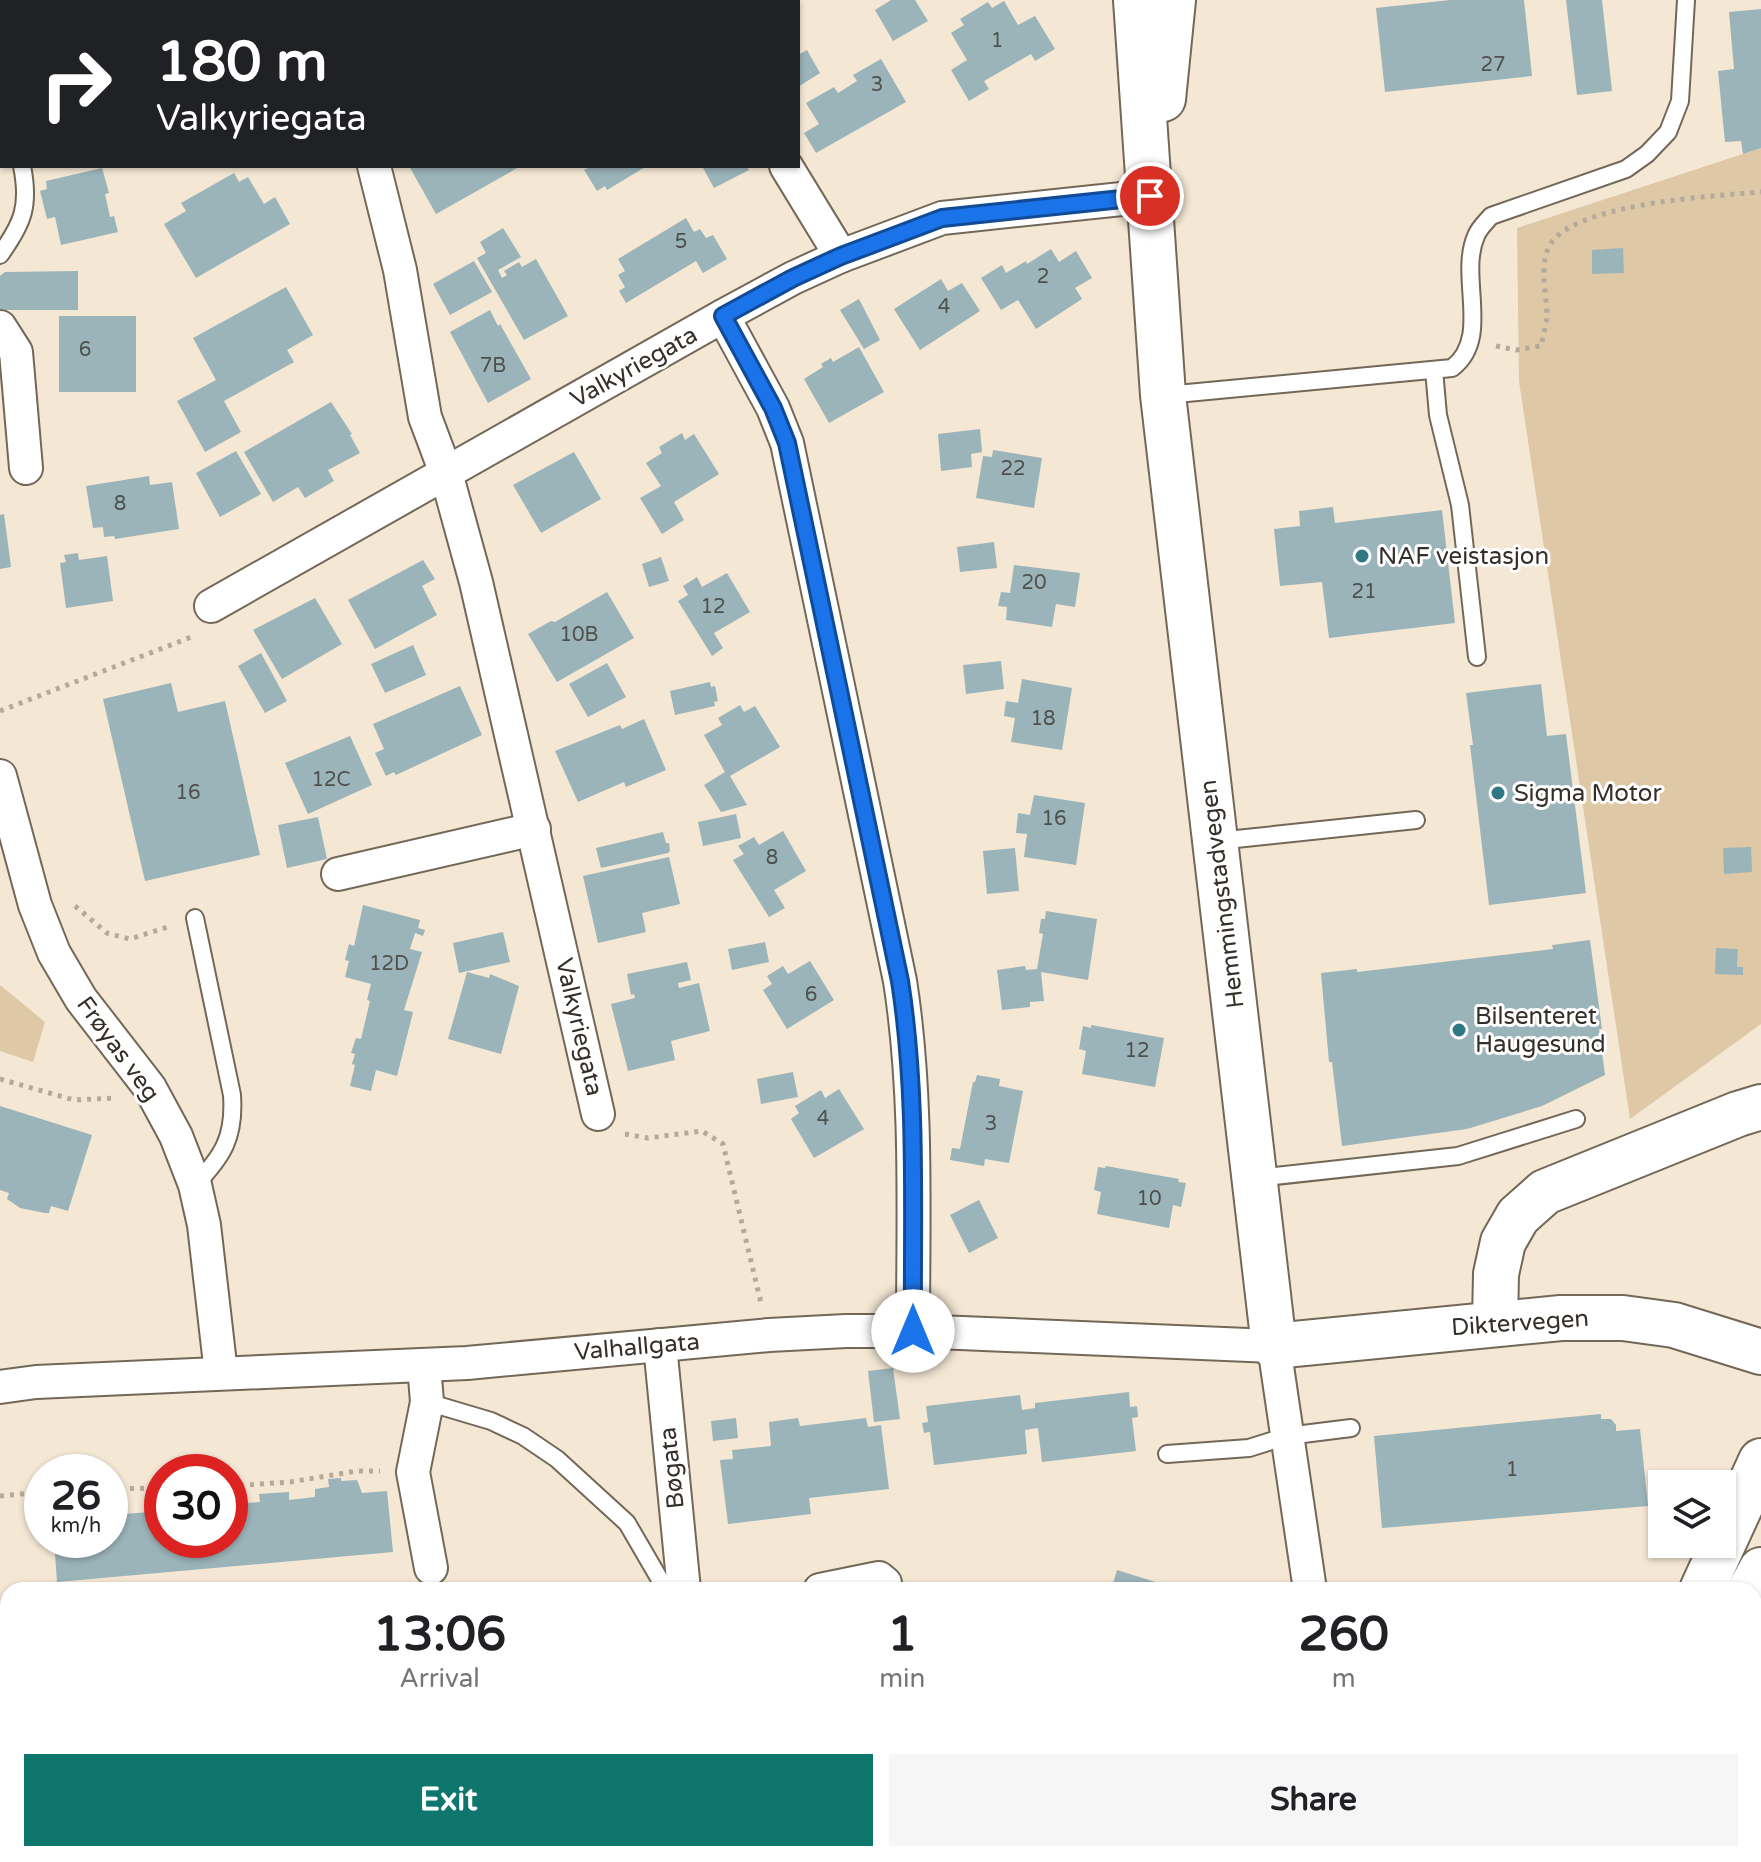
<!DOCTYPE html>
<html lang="en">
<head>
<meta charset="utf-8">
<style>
	:root { --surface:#fff; --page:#f6f6f6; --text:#202124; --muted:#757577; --accent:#0f766e }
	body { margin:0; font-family:"Varela Round",sans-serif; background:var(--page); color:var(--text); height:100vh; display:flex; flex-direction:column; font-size:30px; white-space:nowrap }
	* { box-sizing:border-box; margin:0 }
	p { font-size:26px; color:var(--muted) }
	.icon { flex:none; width:44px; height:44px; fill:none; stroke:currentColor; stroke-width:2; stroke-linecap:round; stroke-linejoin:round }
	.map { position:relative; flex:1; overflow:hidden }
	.sheet { position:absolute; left:0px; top:1582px; width:1762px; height:280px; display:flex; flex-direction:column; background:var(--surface); border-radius:24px 24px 0 0; box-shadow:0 2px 6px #0004 }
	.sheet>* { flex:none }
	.top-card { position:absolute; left:0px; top:0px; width:800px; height:168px; box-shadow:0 2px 6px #0004; background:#202124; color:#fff; overflow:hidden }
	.buttons { position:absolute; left:1648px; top:1470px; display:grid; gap:16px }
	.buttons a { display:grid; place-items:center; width:88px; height:88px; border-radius:0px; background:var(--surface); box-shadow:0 2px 6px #0004; font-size:40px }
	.speed { position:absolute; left:24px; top:1454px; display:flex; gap:16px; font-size:40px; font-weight:700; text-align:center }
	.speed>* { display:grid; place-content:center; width:104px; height:104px; border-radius:50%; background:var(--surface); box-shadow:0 2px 6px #0004; line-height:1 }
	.speed small { font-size:20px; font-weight:400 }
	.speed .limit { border:12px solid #d22; background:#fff; color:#111 }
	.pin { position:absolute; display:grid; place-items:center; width:68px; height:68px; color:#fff; margin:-34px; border:4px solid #fff; border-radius:50%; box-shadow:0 2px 8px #0007 }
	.me { position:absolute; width:88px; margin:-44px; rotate:0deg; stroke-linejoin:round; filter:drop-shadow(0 0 6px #0008) }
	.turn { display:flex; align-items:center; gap:28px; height:168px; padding:0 24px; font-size:36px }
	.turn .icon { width:104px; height:104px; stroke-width:2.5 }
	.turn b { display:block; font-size:56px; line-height:68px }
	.eta { display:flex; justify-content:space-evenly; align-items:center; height:136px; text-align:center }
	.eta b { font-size:48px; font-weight:800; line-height:56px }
	.cta { display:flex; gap:16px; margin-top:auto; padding:16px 24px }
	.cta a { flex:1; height:92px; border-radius:0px; background:var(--accent); color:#fff; font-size:32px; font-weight:800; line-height:92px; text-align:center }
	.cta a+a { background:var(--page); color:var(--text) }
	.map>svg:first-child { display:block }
	.green { fill:#dfc8a5 }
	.building { fill:#9bb4b9 }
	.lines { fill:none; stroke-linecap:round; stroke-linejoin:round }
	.lane-casing { stroke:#736857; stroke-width:20 }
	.street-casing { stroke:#736857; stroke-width:36 }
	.secondary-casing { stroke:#736857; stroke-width:48 }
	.highway-casing { stroke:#736857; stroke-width:48 }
	.path { stroke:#b4aa9b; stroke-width:5; stroke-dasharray:4 6; stroke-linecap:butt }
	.lane { stroke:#fff; stroke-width:16 }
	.street { stroke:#fff; stroke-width:32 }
	.secondary { stroke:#fff; stroke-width:44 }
	.highway { stroke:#fff; stroke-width:44 }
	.route-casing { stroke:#114b97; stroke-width:20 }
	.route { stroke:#1a73e8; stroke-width:14 }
	.poi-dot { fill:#2f7782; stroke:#fff; stroke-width:3 }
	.labels { text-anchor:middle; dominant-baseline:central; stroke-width:6; stroke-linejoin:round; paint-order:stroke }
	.number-label { font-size:20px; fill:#4e504c }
	.street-label { font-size:24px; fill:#342f28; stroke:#fff }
	.poi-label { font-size:24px; fill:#342f28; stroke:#fff; text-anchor:start }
</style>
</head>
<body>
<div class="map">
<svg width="1761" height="1862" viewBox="0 0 1761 1862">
	<rect width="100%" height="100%" fill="#f4e7d4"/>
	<!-- green -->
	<g class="green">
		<polygon points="1761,148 1761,1024 1630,1119 1519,381 1517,228"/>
		<polygon points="0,985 45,1022 33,1062 0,1051"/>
	</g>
	<!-- building -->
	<g class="building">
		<polygon points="891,0 915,0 928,21 893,41 875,10"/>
		<polygon points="1450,0 1524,0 1532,76 1385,92 1376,8"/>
		<polygon points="1566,0 1602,0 1612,91 1577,95"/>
		<polygon points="1004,1 1018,25 1035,16 1055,49 1035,61 1031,54 984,81 989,89 969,101 951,70 967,60 951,33 964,25 960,19 988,2 992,8"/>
		<polygon points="1761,9 1761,148 1743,154 1741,141 1725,142 1718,71 1734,69 1729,12"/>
		<polygon points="807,50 820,73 798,87 798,55"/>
		<polygon points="881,59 906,102 816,153 804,133 819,124 806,103 834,87 838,93 857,81 853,75"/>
		<polygon points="409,166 521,166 436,214"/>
		<polygon points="592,166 647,166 607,190 605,186 597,191 584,170"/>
		<polygon points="702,166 747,166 749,170 714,188"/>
		<polygon points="102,168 109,193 105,194 110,217 114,216 118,232 61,245 55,217 47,219 40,191 47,189 46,181"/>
		<polygon points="234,173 239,182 248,177 264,204 275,197 290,224 196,278 164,224 186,211 181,203"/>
		<polygon points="686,218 694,232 700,229 706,238 713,235 727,259 703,273 696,261 626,303 619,291 625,287 618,275 625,271 618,259"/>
		<polygon points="503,228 521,257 498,270 502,278 507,275 504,271 519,262 522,267 536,259 568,316 524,340 477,258 486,253 480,242"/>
		<polygon points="1623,248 1624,273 1592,274 1592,250"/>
		<polygon points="1051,249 1059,262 1076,251 1092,278 1075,288 1082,299 1036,329 1018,300 1001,310 981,278 1002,265 1006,273 1026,261 1027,264"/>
		<polygon points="474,261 492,292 450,315 433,284"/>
		<polygon points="78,271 78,310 0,310 0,276 5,272"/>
		<polygon points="941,279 948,291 962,283 980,311 920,350 894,309"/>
		<polygon points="286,287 313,335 287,350 294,362 224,401 241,432 205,452 177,401 216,380 193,338"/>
		<polygon points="859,299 880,340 864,349 840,310"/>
		<polygon points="490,310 498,326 500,324 531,379 488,403 450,332"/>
		<rect x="59" y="316" width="77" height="76"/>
		<polygon points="859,347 884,392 829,423 804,379 823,367 821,364 831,358 833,362"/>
		<polygon points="331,402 352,434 350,435 360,453 328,470 334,481 305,498 298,487 273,502 244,452"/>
		<polygon points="980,429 982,452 971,454 972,467 941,471 938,434"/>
		<polygon points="682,433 685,440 694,434 719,474 674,502 684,520 662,534 640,498 661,486 646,463 662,453 659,447"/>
		<polygon points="993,450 1042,458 1034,508 976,498 983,456 992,457"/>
		<polygon points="236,451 261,494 220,517 196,473"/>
		<polygon points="574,452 601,499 541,533 513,485"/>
		<polygon points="149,476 150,485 172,482 179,529 115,539 114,536 104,537 103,527 93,528 86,486"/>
		<polygon points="1333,507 1335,523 1442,510 1455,623 1329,638 1322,582 1280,586 1274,529 1300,526 1299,511"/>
		<polygon points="4,514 11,567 0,569 0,515"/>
		<polygon points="994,542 997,568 960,572 957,547"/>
		<polygon points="78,553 79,560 107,556 113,601 66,608 60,563 66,562 64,555"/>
		<polygon points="661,557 669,581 649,587 642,564"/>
		<polygon points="423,560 435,579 422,586 437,615 375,649 348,600"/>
		<polygon points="1014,565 1080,573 1075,607 1056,604 1052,627 1006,620 1007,607 998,606 1001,592 1010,593"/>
		<polygon points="727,573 750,612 714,633 723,648 712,656 678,601 688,595 683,586 697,577 702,587"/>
		<polygon points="607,592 634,638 557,682 528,634 551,621 555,622"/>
		<polygon points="315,598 342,644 282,679 253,630"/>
		<polygon points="413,645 426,675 385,693 371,664"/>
		<polygon points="261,653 287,701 265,713 238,666"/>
		<polygon points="1001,661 1004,689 966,694 963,665"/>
		<polygon points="607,663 626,697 588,717 569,684"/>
		<polygon points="1022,679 1072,688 1062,750 1011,742 1015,718 1004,716 1006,701 1018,703"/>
		<polygon points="710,682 711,687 715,686 718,701 714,702 715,706 675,715 670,691"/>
		<polygon points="171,683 178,712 225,701 260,855 145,881 103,699"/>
		<polygon points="1541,684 1547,736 1566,734 1586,893 1489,905 1470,745 1473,745 1466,693"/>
		<polygon points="460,686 482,735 396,775 394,772 386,776 375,753 384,749 373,724"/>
		<polygon points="740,705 744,712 755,706 780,747 730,776 747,805 721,812 704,785 725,772 704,735 722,725 718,718"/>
		<polygon points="644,719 666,770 626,787 624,782 578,802 555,751 620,725 622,729"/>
		<polygon points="350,736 372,785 308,814 285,763"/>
		<polygon points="1034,795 1085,803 1076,865 1024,857 1027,834 1016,833 1018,813 1030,815"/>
		<polygon points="736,814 741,838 703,846 698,822"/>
		<polygon points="318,817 327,859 287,868 278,825"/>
		<polygon points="783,831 806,871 774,890 785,908 769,917 733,860 744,854 738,846 754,837 759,845"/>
		<polygon points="663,832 666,843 669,843 670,851 668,853 601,868 596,848"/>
		<polygon points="1751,847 1752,872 1724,874 1723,848"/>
		<polygon points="1015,848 1019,891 987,894 983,851"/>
		<polygon points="669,857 680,904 642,913 646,932 598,943 583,876"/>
		<polygon points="363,905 420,920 418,928 425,930 423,936 415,933 410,949 422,952 404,1010 413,1012 397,1076 376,1070 371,1091 350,1086 355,1065 352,1064 355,1054 351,1053 356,1038 361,1039 370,1001 367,1000 371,984 345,977 349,961 345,960 349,944 354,946"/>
		<polygon points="1046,911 1097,919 1088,980 1041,972 1044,1001 1030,1002 1030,1007 1002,1010 997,970 1025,966 1026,970 1037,969 1043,934 1039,933 1041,919 1045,919"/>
		<polygon points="503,932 510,962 459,973 453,943"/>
		<polygon points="1590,940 1602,1029 1599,1029 1605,1075 1542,1106 1467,1129 1342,1146 1332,1062 1329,1062 1321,973 1357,969 1357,972 1553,949 1552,945"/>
		<polygon points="765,942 769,962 732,970 728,949"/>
		<polygon points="1716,948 1738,949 1737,967 1743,967 1743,975 1715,974"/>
		<polygon points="810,961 834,1000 787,1029 763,990 772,984 767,976 783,966 788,974"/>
		<polygon points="687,962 691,980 678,983 679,988 699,983 710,1031 671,1041 675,1060 628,1071 611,1004 635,998 634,994 631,995 627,974"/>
		<polygon points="467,972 489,978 490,974 519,986 501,1054 448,1039"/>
		<polygon points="1091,1025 1164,1038 1155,1087 1082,1074 1086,1051 1079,1049 1083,1026 1091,1028"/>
		<polygon points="793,1072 798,1097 761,1104 757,1079"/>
		<polygon points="977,1075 1000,1079 999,1086 1023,1091 1009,1163 985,1159 984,1166 950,1160 952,1148 960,1149 973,1082 975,1082"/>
		<polygon points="839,1089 864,1129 814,1158 791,1119 799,1113 795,1106 821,1090 825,1098"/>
		<polygon points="0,1106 92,1135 68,1211 51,1206 49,1213 45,1213 20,1208 7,1199 9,1193 0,1190"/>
		<polygon points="1106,1166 1179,1179 1178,1182 1186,1183 1181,1207 1173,1205 1169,1228 1097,1214 1101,1192 1094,1190 1098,1167 1105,1168"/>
		<polygon points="979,1200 998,1238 969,1253 950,1215"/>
		<polygon points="893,1368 900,1419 874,1422 868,1371"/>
		<polygon points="1129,1392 1130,1407 1137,1406 1138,1417 1132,1418 1136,1451 1042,1462 1038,1428 1025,1430 1027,1454 934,1465 930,1432 924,1433 922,1423 928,1422 926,1406 1020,1395 1022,1410 1035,1408 1035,1403"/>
		<polygon points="1601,1414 1601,1419 1611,1419 1616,1425 1616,1431 1640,1429 1648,1506 1382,1528 1374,1436"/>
		<polygon points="736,1418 738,1438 713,1441 711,1421"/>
		<polygon points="798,1418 800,1426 866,1418 868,1427 881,1425 889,1489 809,1498 811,1514 728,1524 720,1460 733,1459 732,1450 771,1446 769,1422"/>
		<polygon points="341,1478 341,1481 357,1480 362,1493 387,1491 393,1552 57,1582 54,1540 110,1540 110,1508 124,1506 125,1514 150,1512 149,1503 162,1502 162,1540 230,1540 230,1497 233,1496 234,1504 260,1502 259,1494 289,1492 289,1500 315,1497 315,1489 329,1487 328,1479"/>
		<polygon points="1117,1570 1178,1589 1178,1590 1111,1590"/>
		<polygon points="835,1854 854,1854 859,1855 857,1862 821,1862 823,1855 833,1859"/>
		<polygon points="943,1854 969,1854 992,1861 940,1862"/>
		<polygon points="1113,1854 1143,1854 1141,1859 1147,1862 1122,1862 1123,1858"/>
	</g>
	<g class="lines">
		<defs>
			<g id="lane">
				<path d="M 0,255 C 23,223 30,206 22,166"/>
				<polyline points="1434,370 1438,415 1460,505 1477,657"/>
				<path d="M 1166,395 L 1452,368 C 1492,338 1458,277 1476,236 C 1479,228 1486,222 1491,216 L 1626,169 L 1647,154 L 1668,132 L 1680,101 L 1686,0"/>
				<polyline points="1217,841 1416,820"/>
				<polyline points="1257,1178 1458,1156 1576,1119"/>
				<path d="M 195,1185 C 223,1156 235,1137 232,1095 L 195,918"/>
				<polyline points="427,1402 491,1421 523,1436 557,1459 627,1523 666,1590"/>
				<polyline points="1167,1454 1249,1448 1287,1436 1351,1428"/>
				<polyline points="0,1812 8,1811"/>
				<polyline points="261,1862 262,1854"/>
				<polyline points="635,1862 637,1854"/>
			</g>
			<g id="street">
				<polyline points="374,166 400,270 425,417 446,473 476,582 598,1114"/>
				<polyline points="786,166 841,256"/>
				<path d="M 723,316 L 773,408 L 787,443 L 900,981 C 918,1096 913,1215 913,1331"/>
				<polyline points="0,327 16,352 26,468"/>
				<polyline points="211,606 723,316 793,278 841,256 942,218 1150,196"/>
				<polyline points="0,776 35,905 54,953 81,999 150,1088 176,1136 195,1185 204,1225 221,1373"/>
				<polyline points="338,874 534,829"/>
				<polyline points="660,1345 684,1590"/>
				<polyline points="424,1365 427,1402 413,1472 431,1568"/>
				<polyline points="0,1387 36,1382 467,1363 769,1335 846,1331 913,1331 1274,1346 1310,1590"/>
				<polyline points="820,1590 879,1578 885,1583"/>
				<polyline points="713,1854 714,1862"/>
			</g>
			<g id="secondary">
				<polyline points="1136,0 1163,395 1274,1346 1561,1318 1623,1318 1674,1325 1761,1352"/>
				<polyline points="1163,99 1173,0"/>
				<polyline points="1495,1323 1496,1274 1503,1242 1518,1216 1545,1192 1738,1114 1761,1107"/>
			</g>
			<g id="highway">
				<polyline points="1702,1590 1761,1461"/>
				<polyline points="1750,1590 1761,1570"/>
				<polyline points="1591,1862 1596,1854"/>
				<polyline points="1645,1862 1647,1854"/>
			</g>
		</defs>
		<!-- lane casing -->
		<use href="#lane" class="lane-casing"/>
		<!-- street casing -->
		<use href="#street" class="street-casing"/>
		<!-- secondary casing -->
		<use href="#secondary" class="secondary-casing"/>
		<!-- highway casing -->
		<use href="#highway" class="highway-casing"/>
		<!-- path -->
		<g class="path">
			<polyline points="315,0 316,2"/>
			<path d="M 1496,346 L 1516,350 L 1541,346 C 1543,336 1546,326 1547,316 C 1547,294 1538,263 1551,243 C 1579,203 1713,196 1761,192"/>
			<polyline points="0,711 194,636"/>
			<polyline points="75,906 107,933 130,939 168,927"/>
			<polyline points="0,1079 74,1100 115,1098"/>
			<polyline points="625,1134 648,1138 702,1131 723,1144 761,1303"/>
			<polyline points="230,1486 290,1482 357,1471 380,1471"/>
			<polyline points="110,1489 162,1488"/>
			<polyline points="0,1496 42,1492"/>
			<polyline points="1754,1751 1761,1732"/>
			<polyline points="1342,1854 1343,1862"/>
			<polyline points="1714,1862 1715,1854"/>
		</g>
		<!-- lane -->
		<use href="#lane" class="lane"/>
		<!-- street -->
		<use href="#street" class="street"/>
		<!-- secondary -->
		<use href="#secondary" class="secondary"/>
		<!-- highway -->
		<use href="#highway" class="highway"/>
	</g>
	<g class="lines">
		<defs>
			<path id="route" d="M 913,1331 C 912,1215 918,1096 900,981 L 787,443 L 773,408 L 723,316 L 793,278 L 841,256 L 942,218 L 1150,196"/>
		</defs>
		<!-- route casing -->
		<use href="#route" class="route-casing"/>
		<!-- route -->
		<use href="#route" class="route"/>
	</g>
	<!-- markers -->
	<g class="poi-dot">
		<circle cx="1362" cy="556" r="8"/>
		<circle cx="1498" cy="793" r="8"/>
		<circle cx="1459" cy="1030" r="8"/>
	</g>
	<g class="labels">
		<!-- number labels -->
		<g class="number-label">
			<text x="997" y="41">1</text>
			<text x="1493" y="65">27</text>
			<text x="877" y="85">3</text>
			<text x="681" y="242">5</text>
			<text x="1043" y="277">2</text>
			<text x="944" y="307">4</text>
			<text x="85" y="350">6</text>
			<text x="493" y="366">7B</text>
			<text x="1013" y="469">22</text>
			<text x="120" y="504">8</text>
			<text x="1034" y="583">20</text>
			<text x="1364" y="592">21</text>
			<text x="713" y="607">12</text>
			<text x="579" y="635">10B</text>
			<text x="1043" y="719">18</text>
			<text x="331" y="780">12C</text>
			<text x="188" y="793">16</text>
			<text x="1054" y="819">16</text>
			<text x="772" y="858">8</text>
			<text x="389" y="964">12D</text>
			<text x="811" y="995">6</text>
			<text x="1137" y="1051">12</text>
			<text x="823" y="1119">4</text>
			<text x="991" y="1124">3</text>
			<text x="1149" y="1199">10</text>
			<text x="1512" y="1470">1</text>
		</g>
		<!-- street labels -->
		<g class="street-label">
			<text transform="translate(634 367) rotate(-29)">Valkyriegata</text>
			<text transform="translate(1222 894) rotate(-97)">Hemmingstadvegen</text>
			<text transform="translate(579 1027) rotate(77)">Valkyriegata</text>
			<text transform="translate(118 1049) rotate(54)">Frøyas veg</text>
			<text transform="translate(1520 1323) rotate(-4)">Diktervegen</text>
			<text transform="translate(637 1347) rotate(-5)">Valhallgata</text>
			<text transform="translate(672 1468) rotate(-96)">Bøgata</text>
		</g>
		<!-- poi labels -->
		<g class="poi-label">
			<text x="1378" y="556">NAF veistasjon</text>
			<text x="1514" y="793">Sigma Motor</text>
			<text x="1475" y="1016">Bilsenteret<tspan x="1475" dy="28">Haugesund</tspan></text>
		</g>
	</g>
</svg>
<div class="buttons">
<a><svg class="icon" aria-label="layers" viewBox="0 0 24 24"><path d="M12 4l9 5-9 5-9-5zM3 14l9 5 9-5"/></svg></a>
</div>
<div class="speed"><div>26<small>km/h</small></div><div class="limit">30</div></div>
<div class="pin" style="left:1150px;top:196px;background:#d93025"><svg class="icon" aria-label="arrive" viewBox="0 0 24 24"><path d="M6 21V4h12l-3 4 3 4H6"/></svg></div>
<svg class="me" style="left:913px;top:1331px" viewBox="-20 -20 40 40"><circle r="19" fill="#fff"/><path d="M0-13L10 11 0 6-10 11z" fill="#1a73e8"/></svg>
<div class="top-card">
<div class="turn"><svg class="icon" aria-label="right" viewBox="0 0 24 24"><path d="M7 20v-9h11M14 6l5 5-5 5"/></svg><div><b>180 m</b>Valkyriegata</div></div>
</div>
<section class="sheet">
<div class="eta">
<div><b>13:06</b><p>Arrival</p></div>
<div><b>1</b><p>min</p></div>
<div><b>260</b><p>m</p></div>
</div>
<div class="cta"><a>Exit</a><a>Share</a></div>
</section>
</div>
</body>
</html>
